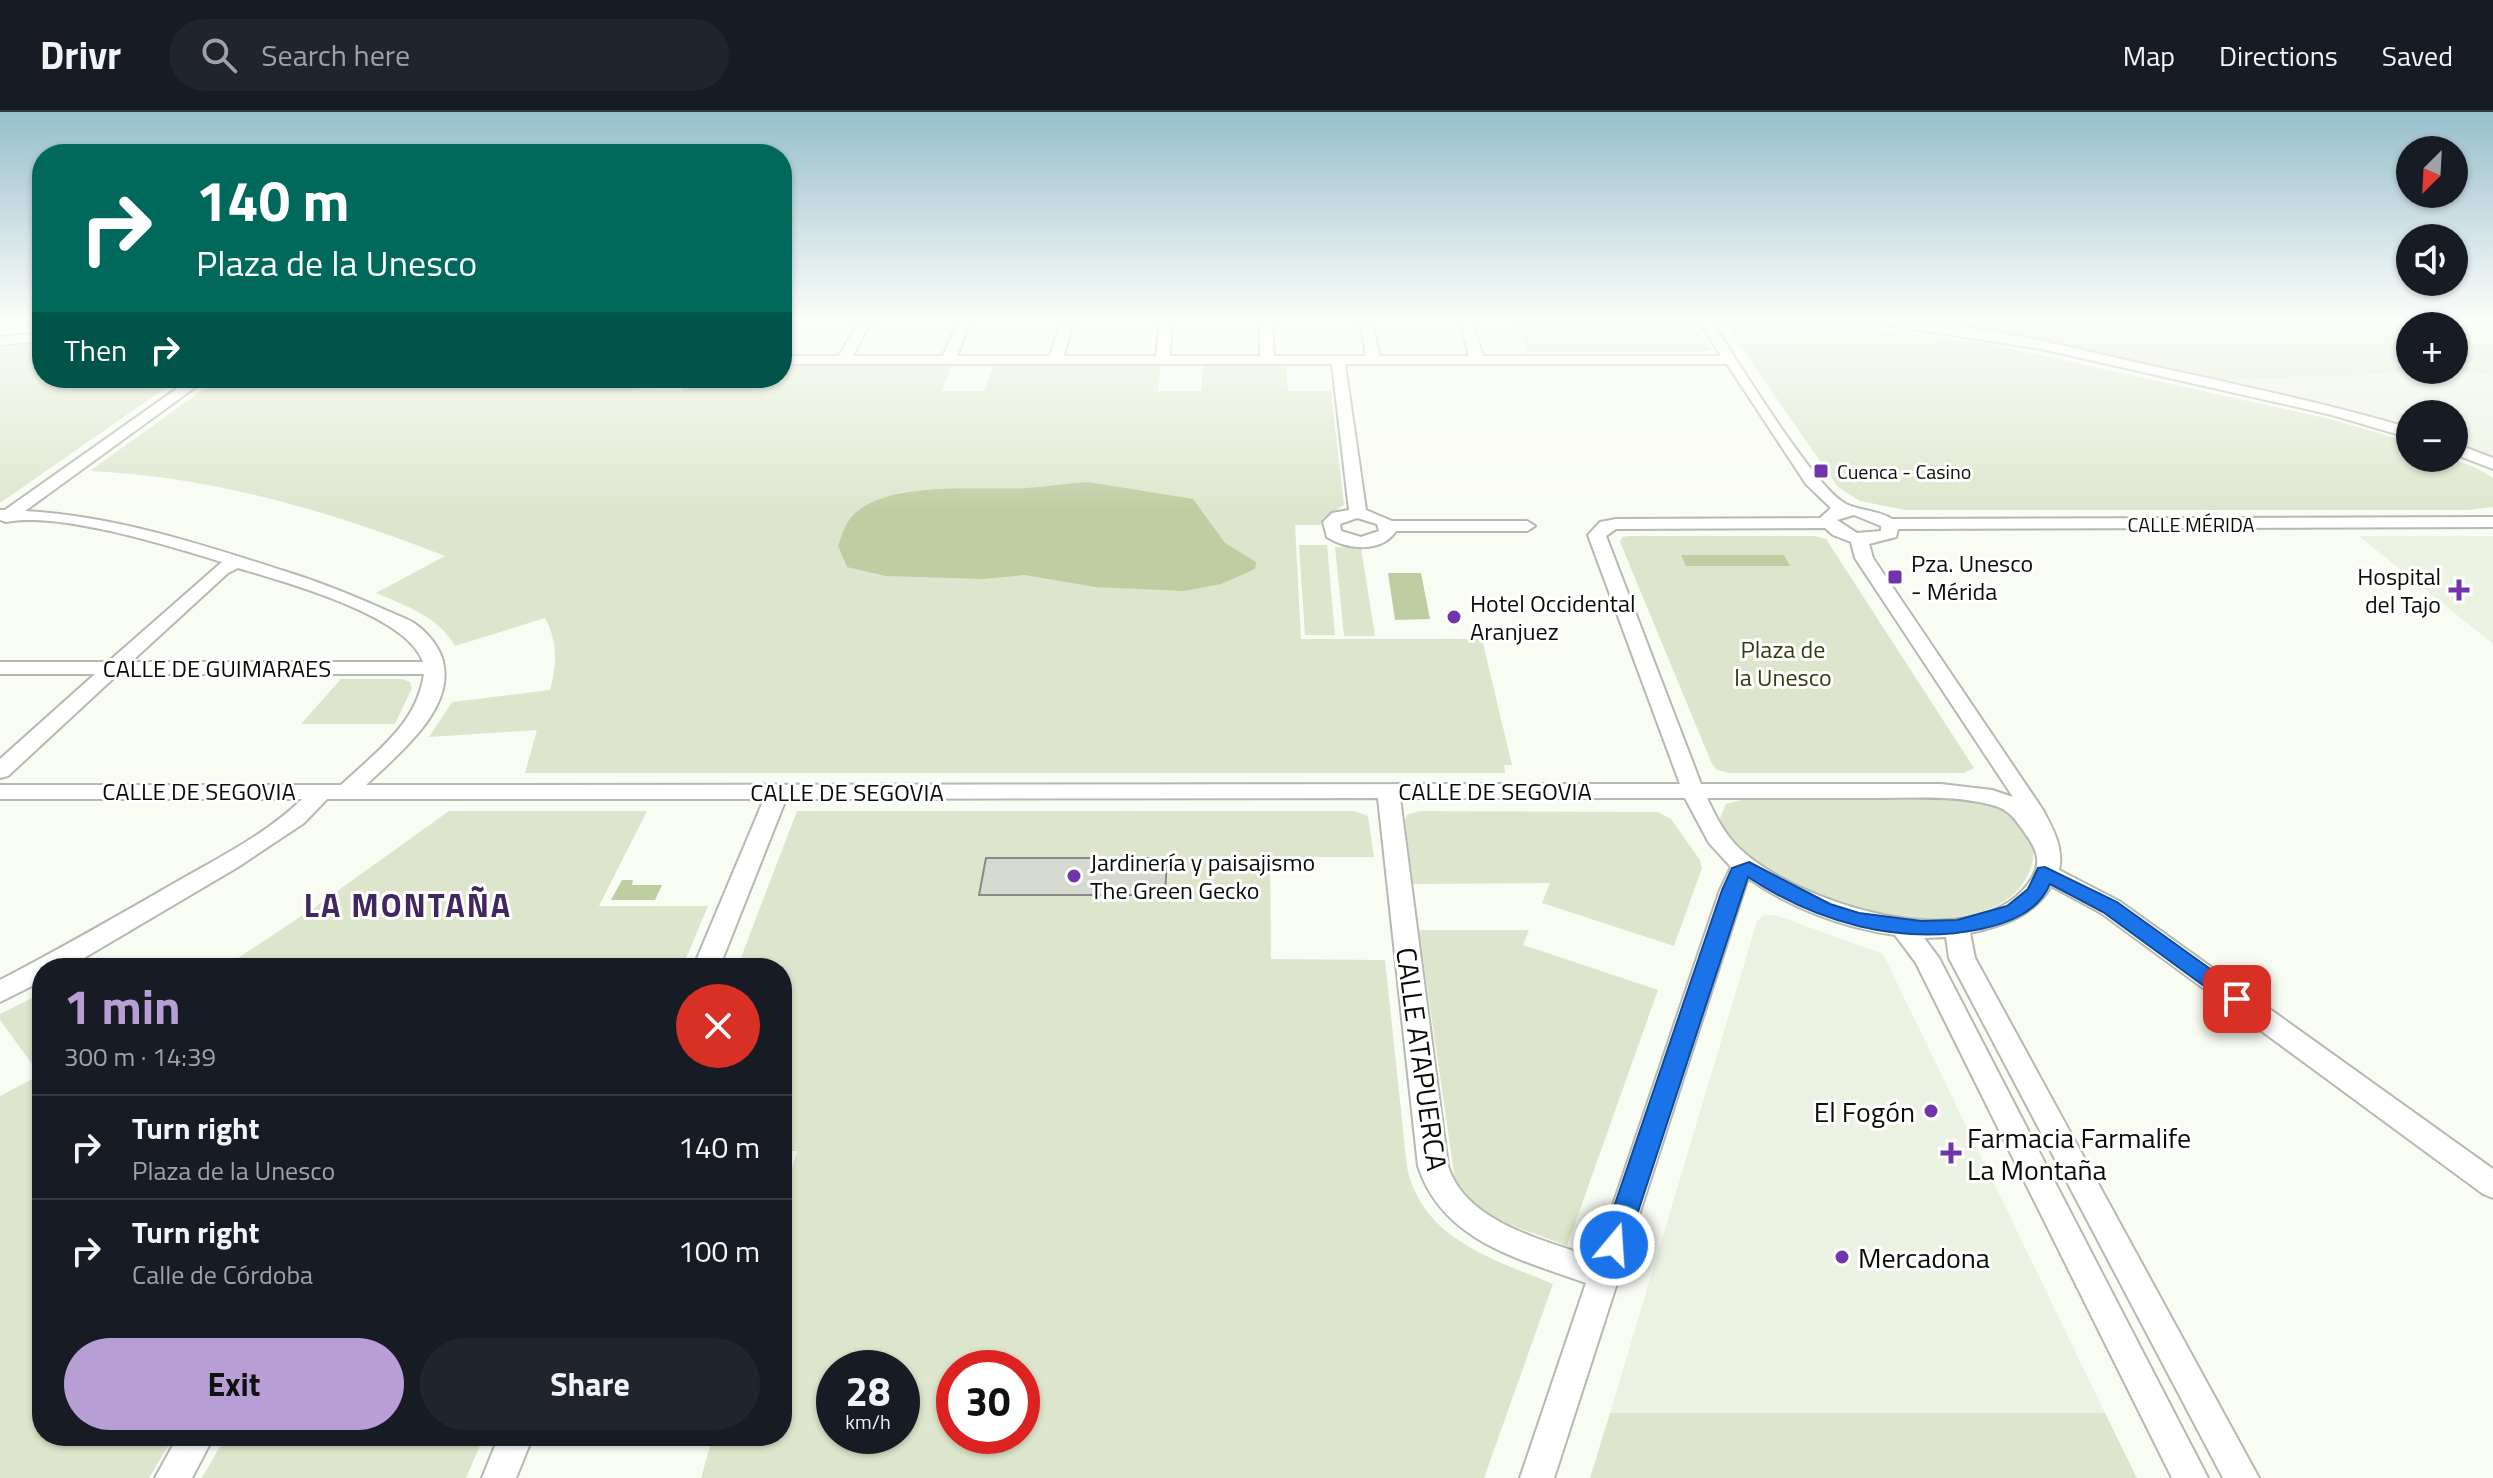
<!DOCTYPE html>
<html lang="en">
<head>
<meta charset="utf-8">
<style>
	:root { --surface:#171b24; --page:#20242c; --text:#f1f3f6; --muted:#9ea1a6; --line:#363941; --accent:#b79ed4 }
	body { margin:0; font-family:"Titillium Web",sans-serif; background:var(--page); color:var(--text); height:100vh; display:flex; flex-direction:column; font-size:30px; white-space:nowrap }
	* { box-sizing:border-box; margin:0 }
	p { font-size:26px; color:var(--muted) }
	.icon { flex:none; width:44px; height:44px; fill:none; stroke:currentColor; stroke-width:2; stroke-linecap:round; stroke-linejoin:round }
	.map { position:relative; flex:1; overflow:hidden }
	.sheet { position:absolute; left:32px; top:846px; width:760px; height:488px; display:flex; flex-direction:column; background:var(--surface); border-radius:32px; box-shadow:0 2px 6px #0004 }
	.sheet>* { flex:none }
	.banner { position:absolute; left:32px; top:32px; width:760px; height:244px; border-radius:32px; box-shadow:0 2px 6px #0004; background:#00695c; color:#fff; overflow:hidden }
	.needle { width:52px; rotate:204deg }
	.controls { position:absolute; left:2396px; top:24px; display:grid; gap:16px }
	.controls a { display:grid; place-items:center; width:72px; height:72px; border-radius:50%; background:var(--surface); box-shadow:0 2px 6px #0004; font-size:40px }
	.speed { position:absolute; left:816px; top:1238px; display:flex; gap:16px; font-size:40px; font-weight:700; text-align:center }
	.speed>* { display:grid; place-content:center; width:104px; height:104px; border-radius:50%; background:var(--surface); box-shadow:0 2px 6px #0004; line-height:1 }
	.speed small { font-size:20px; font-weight:400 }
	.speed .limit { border:12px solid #d22; background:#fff; color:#111 }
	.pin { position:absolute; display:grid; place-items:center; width:68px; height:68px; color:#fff; margin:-34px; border-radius:16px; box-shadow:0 4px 12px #0006 }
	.me { position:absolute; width:88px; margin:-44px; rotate:18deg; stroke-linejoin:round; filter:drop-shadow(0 0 6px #0008) }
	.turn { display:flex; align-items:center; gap:28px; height:168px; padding:0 32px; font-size:36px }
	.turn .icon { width:104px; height:104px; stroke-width:2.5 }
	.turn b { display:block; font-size:56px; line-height:68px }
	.then { display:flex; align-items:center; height:76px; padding:0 32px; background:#0003; gap:16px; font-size:30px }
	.round { display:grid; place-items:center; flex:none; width:84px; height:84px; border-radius:42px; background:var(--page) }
	.overview { display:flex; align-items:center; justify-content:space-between; height:136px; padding:0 32px }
	h1 { font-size:48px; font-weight:700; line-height:60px; color:var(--accent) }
	.cta { display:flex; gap:16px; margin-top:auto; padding:16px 32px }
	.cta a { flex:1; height:92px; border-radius:48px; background:var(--accent); color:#111; font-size:32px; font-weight:700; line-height:92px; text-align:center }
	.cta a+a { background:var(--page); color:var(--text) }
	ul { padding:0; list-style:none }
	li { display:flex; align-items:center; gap:24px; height:104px; padding:0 32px; border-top:2px solid var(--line) }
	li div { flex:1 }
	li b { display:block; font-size:30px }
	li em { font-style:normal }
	header { display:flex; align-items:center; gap:48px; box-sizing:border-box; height:112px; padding:0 40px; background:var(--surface); border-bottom:2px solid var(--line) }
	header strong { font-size:38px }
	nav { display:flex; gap:44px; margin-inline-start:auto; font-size:28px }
	.search { width:560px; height:72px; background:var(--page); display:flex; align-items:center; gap:20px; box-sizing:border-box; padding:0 28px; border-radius:44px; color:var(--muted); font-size:30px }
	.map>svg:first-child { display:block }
	.built { fill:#ecf2e2 }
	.green { fill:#dde6cc; fill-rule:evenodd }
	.water { fill:#becda2 }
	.building { fill:#d6d9d0; stroke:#898c84; stroke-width:2 }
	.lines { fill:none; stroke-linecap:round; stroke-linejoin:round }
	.minor-casing { stroke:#b6b9b1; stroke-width:4 }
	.minor { fill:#fff; fill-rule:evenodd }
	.route { fill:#1a73e8; stroke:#114b97; stroke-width:2 }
	.poi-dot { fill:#7135ab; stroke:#fff; stroke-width:3 }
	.labels { text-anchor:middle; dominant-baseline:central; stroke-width:6; stroke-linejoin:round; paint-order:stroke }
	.far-poi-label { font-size:20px; fill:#0b0c09; stroke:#fff; text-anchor:start }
	.far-street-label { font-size:20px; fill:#0b0c09; stroke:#fff }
	.poi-label { font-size:24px; fill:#0b0c09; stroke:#fff; text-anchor:start }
	.park-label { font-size:24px; fill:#303d0c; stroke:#fff }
	.street-label { font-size:24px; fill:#0b0c09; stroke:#fff }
	.near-street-label { font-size:28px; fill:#0b0c09; stroke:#fff }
	.near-poi-label { font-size:28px; fill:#0b0c09; stroke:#fff; text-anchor:start }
	.district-label { font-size:32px; font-weight:bold; letter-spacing:2px; fill:#41265f; stroke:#fff }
</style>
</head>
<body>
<header>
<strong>Drivr</strong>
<div class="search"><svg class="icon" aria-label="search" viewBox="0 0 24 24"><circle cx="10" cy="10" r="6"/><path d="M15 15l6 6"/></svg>Search here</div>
<nav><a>Map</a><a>Directions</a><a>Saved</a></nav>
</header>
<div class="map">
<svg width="2493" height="1366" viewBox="0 0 2493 1366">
	<rect width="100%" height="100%" fill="#f9fcf3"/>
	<!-- built -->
	<g class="built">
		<polygon points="2459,259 2493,263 2493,343 2454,329 2454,302 2410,302 2410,314 2338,294 2220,268"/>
		<polygon points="2359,424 2493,424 2493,532"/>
		<polygon points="1764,803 1775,803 1883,842 2105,1301 1610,1301 1757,809"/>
	</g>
	<!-- green -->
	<g class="green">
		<polygon points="1516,209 1690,209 1713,239 1528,240"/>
		<path d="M 1723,209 L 1832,209 L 1994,233 L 2330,307 L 2410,330 L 2410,346 C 2444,346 2464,346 2493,366 L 2493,395 L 2468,398 L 1905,398 L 1860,389 L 1838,375 Z"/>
		<path d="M 1920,209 L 2493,209 L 2493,263 L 2459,259 L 2220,268 L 2040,228 ZM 2410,214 L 2454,214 L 2454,258 L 2410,258 Z"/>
		<polygon points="42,231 42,266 126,266 171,272 0,391 0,236"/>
		<path d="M 782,253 L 952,253 L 942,279 L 984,279 L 994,253 L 1161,253 L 1158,279 L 1201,279 L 1203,253 L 1286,253 L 1288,279 L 1331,279 L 1344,393 L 1323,406 L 1320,413 L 1295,413 L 1301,527 L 1482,527 L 1512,653 L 1504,653 L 1505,661 L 525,661 L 537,618 L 429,625 L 452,590 L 550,578 C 557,553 558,530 545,506 L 455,534 C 438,504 406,494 376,481 L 445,444 C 333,400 211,364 90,359 L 219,266 L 648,266 L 638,278 L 681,279 L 692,266 L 782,266 Z"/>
		<polygon points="1629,424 1814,424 1826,427 1974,656 1964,661 1730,661 1717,658 1712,652 1620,430 1622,425"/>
		<polygon points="1299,433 1327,433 1335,523 1305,523"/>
		<polygon points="1335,435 1361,436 1375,524 1344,524"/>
		<polygon points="341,567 402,567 410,570 412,576 395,612 301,612"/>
		<path d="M 1745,687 L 1981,688 C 2010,696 2010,700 2027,723 C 2035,733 2035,746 2030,758 C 1993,856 1752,789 1720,706 L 1726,692 Z"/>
		<polygon points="449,699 647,699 599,794 708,794 682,856 223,856 315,795"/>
		<path d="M 797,699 L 1354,699 L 1368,704 L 1374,745 L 1270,745 L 1271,847 L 1385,848 L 1407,1055 C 1422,1127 1493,1147 1553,1172 L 1484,1366 L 701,1366 L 713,1324 L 782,1324 L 782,1092 L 797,1039 L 782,1039 L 782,856 L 737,856 ZM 834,1256 L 902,1256 L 902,1324 L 834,1324 ZM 954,1256 L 1022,1256 L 1022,1324 L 954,1324 Z"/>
		<polygon points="1419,699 1658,700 1671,707 1700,748 1702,756 1674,834 1542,791 1550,771 1413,772 1405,709 1407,703"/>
		<path d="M 1419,818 L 1529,818 L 1523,833 L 1658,878 L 1567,1134 C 1528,1118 1476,1107 1455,1068 Z"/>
		<polygon points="42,881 42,1324 174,1324 149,1366 0,1366 0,984 40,963 0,908 0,902"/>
		<polygon points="1610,1301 2105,1301 2137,1366 1590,1366"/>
		<polygon points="226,1324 484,1324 466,1366 202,1366"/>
	</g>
	<!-- water -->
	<g class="water">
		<path d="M 1088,370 L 1193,387 L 1225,431 L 1256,450 L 1255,457 L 1221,472 L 1184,479 L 1095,475 L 1025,463 L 983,467 L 886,464 L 847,455 L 838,434 C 842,423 846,409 855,401 C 893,368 978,379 1026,376 C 1047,375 1067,371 1088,370 Z"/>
		<polygon points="1681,443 1784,443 1790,454 1686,454"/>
		<polygon points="1388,461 1421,461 1430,507 1395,508"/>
		<polygon points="622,768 633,768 632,773 662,773 655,788 611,788"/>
	</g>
	<!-- building -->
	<polygon class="building" points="986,746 1167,746 1165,783 979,783"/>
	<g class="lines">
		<defs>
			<g id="minor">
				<path d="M 859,209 L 871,209 L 853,244 L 943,244 L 958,209 L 970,209 L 957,244 L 1050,244 L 1061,209 L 1073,209 L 1064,244 L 1156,244 L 1160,209 L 1172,209 L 1170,244 L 1260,244 L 1260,209 L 1272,209 L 1274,244 L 1366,244 L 1360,209 L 1372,209 L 1380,244 L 1469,244 L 1460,209 L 1472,209 L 1483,244 L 1721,244 L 1699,209 L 1711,209 C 1736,245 1813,375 1846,392 C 1860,399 1878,398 1892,407 L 2493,405 L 2493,415 L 1898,417 L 1896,425 L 1869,432 L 1873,446 L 2043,698 C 2053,717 2064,736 2059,758 L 2119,789 L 2493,1057 L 2493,1086 L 2483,1082 L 2101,801 L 2051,774 C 2034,804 2002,814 1970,821 L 1975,846 L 2259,1366 L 2223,1366 L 1949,846 L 1946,825 L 1924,826 L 1939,846 L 2208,1366 L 2172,1366 L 1916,851 L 1895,823 C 1844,816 1790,796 1748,766 L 1554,1366 L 1520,1366 L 1586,1171 C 1519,1147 1442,1129 1418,1054 L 1378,686 L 786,687 L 719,856 L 693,856 L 764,687 L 327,687 L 304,711 L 238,755 L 67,856 L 42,856 L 42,869 L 0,890 L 0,868 C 60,837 119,803 178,769 C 220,745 268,721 302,687 L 0,687 L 0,673 L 341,673 C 376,640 417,612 424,562 L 118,562 L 8,664 L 0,666 L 0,647 L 95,562 L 0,562 L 0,550 L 108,550 L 222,450 C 170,434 58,399 6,410 L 0,408 L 0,398 L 5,398 L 192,266 L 208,266 L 25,399 C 115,404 200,432 284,459 C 317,469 349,482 381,496 C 391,501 404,505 414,511 C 428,521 442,537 444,555 C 451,601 396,644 366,673 L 1680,672 L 1588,423 L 1600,410 L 1616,407 L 1820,406 L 1831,396 L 1806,372 L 1727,252 L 1345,252 L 1366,398 L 1392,409 L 1527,409 L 1535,414 L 1527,419 L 1396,419 C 1382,441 1347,438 1327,425 L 1323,410 L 1332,401 L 1349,398 L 1332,252 L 782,252 L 782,244 L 839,244 ZM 1854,403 L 1881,414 L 1881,419 L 1857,421 L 1837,408 ZM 1357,406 L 1377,412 L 1379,419 L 1361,425 L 1341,419 L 1340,412 ZM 1825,416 L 1833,423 L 1851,430 L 1855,446 L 2013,685 L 1992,678 L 1941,672 L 1701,672 L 1606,424 L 1616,417 ZM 238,456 C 284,470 408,503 423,550 L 131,550 L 228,461 ZM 1400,686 L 1685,686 L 1709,731 L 1731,755 L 1720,778 L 1595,1146 C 1544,1128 1466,1111 1448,1054 ZM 1707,686 C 1764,686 1821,686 1877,686 C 1915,686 1955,683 1992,693 C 2010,697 2017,710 2027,724 C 2039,741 2042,754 2028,772 C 1971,848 1796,790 1740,737 C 1725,723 1716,705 1707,686 Z"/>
				<path d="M 1882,209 C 1968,209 2055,232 2139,251 C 2230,271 2321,290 2410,316 L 2410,326 L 2332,303 L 2041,237 L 1888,213 Z"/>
				<polygon points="42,221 42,229 0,233 0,225"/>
				<polygon points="2454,331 2493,346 2493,357 2454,342"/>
				<polygon points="178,1324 214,1324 192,1366 155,1366"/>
				<polygon points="499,1324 533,1324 516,1366 482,1366"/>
			</g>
		</defs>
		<!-- minor casing -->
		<use href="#minor" class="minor-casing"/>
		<!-- minor -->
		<use href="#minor" class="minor"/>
	</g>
	<!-- sky -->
	<linearGradient id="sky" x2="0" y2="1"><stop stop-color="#97becc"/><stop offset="0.52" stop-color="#fcfefa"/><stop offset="1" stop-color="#fcfefa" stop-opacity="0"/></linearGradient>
	<rect width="2493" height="400" fill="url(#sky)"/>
	<!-- route -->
	<path class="route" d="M 1749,750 L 1830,792 L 1859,801 L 1921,809 L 1957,808 L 2007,794 L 2028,777 L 2038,756 L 2045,755 L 2117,790 L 2245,882 L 2248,887 L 2245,893 L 2230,893 L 2103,800 L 2050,772 C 2038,800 2009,811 1981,817 C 1899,834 1816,810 1748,765 L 1627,1133 L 1623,1141 L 1614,1145 L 1605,1141 L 1601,1133 L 1722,778 L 1732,756 Z"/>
	<!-- markers -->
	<g class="poi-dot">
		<rect x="1813" y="351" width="16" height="16" rx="4"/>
		<rect x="1887" y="457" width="16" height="16" rx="4"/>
		<path d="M2455 466h8v8h8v8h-8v8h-8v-8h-8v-8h8z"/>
		<circle cx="1454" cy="505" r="8"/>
		<circle cx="1074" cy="764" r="8"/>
		<circle cx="1931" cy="999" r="8"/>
		<path d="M1947 1029h8v8h8v8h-8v8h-8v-8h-8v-8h8z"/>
		<circle cx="1842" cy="1145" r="8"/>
	</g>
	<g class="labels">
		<!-- far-poi labels -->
		<g class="far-poi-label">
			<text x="1837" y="359">Cuenca - Casino</text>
		</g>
		<!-- far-street labels -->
		<g class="far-street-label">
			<text x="2191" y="412">CALLE MÉRIDA</text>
		</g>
		<!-- poi labels -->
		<g class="poi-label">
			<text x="1911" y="451">Pza. Unesco<tspan x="1911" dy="28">- Mérida</tspan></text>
			<text x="2441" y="464" text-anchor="end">Hospital<tspan x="2441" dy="28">del Tajo</tspan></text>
			<text x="1470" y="491">Hotel Occidental<tspan x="1470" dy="28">Aranjuez</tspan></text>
			<text x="1090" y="750">Jardinería y paisajismo<tspan x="1090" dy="28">The Green Gecko</tspan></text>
		</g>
		<!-- park labels -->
		<g class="park-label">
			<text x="1783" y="537">Plaza de<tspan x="1783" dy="28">la Unesco</tspan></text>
		</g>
		<!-- street labels -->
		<g class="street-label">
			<text x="217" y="556">CALLE DE GUIMARAES</text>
			<text x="199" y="679">CALLE DE SEGOVIA</text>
			<text x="1495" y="679">CALLE DE SEGOVIA</text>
			<text x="847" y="680">CALLE DE SEGOVIA</text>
		</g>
		<!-- near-street labels -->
		<g class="near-street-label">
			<text transform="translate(1422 947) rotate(82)">CALLE ATAPUERCA</text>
		</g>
		<!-- near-poi labels -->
		<g class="near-poi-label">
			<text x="1915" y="999" text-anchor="end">El Fogón</text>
			<text x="1967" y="1025">Farmacia Farmalife<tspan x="1967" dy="32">La Montaña</tspan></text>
			<text x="1858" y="1145">Mercadona</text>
		</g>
		<!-- district labels -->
		<g class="district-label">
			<text x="408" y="793">LA MONTAÑA</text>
		</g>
	</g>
</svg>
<div class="controls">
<a><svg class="needle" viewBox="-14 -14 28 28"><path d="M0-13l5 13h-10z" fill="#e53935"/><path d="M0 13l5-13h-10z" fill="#9ea1a6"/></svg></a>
<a><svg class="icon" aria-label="sound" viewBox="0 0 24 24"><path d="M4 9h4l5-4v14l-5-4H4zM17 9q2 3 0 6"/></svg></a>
<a>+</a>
<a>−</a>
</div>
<div class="speed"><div>28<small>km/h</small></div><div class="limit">30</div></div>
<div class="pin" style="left:2237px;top:887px;background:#d93025"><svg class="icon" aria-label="arrive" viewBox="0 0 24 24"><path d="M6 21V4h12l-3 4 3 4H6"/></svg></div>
<svg class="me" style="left:1614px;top:1133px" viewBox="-20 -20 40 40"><circle r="17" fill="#1a73e8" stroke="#fff" stroke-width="3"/><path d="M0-11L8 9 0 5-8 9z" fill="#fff"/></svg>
<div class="banner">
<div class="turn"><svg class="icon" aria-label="right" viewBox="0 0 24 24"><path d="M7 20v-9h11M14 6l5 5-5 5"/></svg><div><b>140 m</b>Plaza de la Unesco</div></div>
<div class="then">Then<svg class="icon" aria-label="right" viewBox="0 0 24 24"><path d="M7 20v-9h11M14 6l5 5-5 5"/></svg></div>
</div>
<section class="sheet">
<div class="overview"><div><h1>1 min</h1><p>300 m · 14:39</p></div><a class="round" style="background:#d93025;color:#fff"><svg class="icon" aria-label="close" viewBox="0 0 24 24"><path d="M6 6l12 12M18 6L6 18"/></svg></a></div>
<ul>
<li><svg class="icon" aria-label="right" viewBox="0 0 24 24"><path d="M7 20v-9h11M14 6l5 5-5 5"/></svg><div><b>Turn right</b><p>Plaza de la Unesco</p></div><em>140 m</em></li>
<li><svg class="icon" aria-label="right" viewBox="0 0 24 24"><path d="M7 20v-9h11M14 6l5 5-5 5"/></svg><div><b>Turn right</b><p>Calle de Córdoba</p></div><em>100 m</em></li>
</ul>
<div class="cta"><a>Exit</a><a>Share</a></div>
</section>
</div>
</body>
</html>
